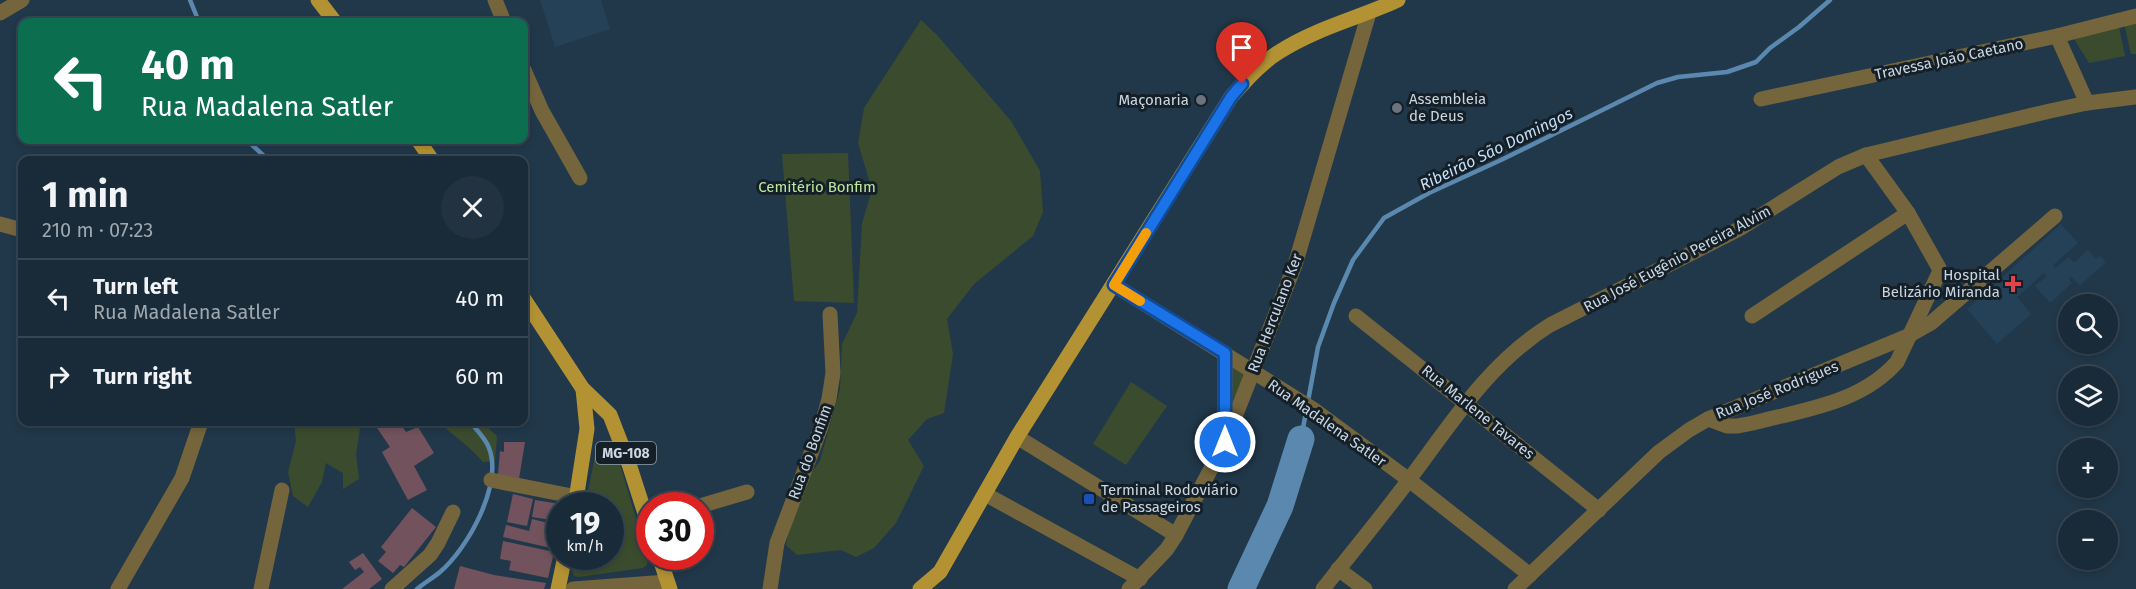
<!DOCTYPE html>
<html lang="en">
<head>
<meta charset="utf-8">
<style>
	:root { --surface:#192a38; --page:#223240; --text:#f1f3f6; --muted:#9fa7ae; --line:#374653 }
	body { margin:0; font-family:"Fira Sans",sans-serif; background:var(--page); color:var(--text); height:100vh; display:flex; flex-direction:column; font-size:22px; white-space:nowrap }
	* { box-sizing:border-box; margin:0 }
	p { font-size:20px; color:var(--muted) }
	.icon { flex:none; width:33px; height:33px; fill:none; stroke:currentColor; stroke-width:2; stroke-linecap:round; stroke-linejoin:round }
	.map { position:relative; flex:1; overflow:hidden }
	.sheet { position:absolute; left:18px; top:156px; width:510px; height:270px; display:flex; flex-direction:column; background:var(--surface); border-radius:12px; box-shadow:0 3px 9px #0003,0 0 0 2px var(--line) }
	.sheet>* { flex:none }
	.banner { position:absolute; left:18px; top:18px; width:510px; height:126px; border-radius:12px; box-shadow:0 3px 9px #0003,0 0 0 2px var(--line); background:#0b6e4f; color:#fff; overflow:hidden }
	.buttons { position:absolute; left:2058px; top:294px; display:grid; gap:12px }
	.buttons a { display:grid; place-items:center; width:60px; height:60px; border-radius:50%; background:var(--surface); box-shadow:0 3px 9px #0003,0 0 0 2px var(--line); font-size:30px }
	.speed { position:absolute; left:546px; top:492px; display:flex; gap:12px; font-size:30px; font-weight:700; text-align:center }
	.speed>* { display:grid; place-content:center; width:78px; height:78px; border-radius:50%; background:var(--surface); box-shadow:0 3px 9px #0003,0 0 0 2px var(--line); line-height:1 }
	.speed small { font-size:15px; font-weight:400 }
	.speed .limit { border:9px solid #d22; background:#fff; color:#111 }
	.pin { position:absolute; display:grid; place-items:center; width:51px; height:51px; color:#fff; margin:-62px -26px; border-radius:50% 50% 50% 0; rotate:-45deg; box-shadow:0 0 6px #0007 }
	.pin .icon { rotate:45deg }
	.me { position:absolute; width:66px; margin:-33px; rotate:0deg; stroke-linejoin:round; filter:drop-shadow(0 0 4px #0008) }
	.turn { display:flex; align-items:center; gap:21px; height:126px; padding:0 24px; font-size:27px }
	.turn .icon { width:78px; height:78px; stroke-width:2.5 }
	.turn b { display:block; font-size:42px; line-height:51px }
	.round { display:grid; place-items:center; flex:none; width:63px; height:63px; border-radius:32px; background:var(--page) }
	.summary { display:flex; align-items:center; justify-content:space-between; height:102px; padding:0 24px }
	h1 { font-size:36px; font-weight:700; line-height:45px }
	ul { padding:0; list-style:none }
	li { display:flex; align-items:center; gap:18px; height:78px; padding:0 24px; border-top:2px solid var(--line) }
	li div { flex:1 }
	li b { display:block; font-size:22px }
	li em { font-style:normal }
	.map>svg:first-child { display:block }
	.built { fill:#244158 }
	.green { fill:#3b4c2e }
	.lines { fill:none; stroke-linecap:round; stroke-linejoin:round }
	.stream { stroke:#5b88af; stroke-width:4.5 }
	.river { stroke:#5b88af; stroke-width:27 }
	.building { fill:#72535d }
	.street { stroke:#74653c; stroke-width:15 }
	.primary { stroke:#b29233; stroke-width:15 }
	.route-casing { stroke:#114b97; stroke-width:15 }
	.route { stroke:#1a73e8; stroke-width:10 }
	.slow { stroke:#f59e0b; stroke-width:10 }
	.worship-dot { fill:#6b7280; stroke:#141f27; stroke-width:2 }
	.health-dot { fill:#e0444e; stroke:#141f27; stroke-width:2 }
	.transit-dot { fill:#1a4fb4; stroke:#141f27; stroke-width:2 }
	.labels { text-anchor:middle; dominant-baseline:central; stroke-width:6; stroke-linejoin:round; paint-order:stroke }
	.shield { fill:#141f27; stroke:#93a0aa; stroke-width:1.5 }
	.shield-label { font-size:14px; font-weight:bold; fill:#cad7e2 }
	.street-label { font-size:15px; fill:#cad7e2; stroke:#141f27 }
	.poi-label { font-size:15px; fill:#cad7e2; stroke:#141f27; text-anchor:start }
	.park-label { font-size:15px; fill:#bce79d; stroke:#141f27 }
	.water-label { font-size:16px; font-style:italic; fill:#c5dff7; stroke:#141f27 }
</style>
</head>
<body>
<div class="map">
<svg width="2136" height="589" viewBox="0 0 2136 589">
	<rect width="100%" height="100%" fill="#21384a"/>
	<!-- built -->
	<g class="built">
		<polygon points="540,0 601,0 610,29 555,47"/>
		<polygon points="2061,224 2078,243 2053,265 2055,268 2069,257 2074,263 2088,250 2096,259 2100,256 2106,262 2080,285 2071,276 2069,279 2072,283 2050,303 2035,286 2047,276 2044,273 2017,297 2031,314 1997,344 1967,309"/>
	</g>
	<!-- green -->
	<g class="green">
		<polygon points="921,20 937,35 1011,121 1040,171 1043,212 1033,236 974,284 947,319 953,354 944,413 927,419 908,440 924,466 896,523 874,548 856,557 841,550 797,555 786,545 790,526 807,478 820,461 840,389 842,344 857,313 862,223 872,190 858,143 864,108"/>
		<polygon points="2136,20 2136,54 2131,54 2124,23"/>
		<polygon points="2118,22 2125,56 2089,63 2071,34"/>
		<polygon points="848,153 854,303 794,301 782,154"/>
		<polygon points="1228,361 1245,373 1235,408"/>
		<polygon points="1131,382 1167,406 1126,465 1093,444"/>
		<polygon points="294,422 361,422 356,454 359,479 343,489 343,473 326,463 322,482 308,507 293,496 288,472 296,441"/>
		<path d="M 439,422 L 482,422 L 497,436 L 495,461 L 483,462 C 470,446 453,436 439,422 Z"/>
		<polygon points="602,442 609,443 615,448 648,559 647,565 643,568 579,577 574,576 572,571 575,557 610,556 610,506 585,505 597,447"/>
	</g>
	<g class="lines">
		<!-- stream -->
		<g class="stream">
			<polyline points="190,0 199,22"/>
			<polyline points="247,140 266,158 277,160"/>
			<polyline points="300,160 303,160"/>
			<polyline points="1301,439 1318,347 1334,303 1353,260 1384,218 1429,193 1501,160 1657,83 1678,77 1727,72 1756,62 1770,48 1799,27 1830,0"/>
			<path d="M 417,589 C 424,583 433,578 440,572 C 468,548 503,485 489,448 C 486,439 476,429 470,422"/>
		</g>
		<!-- river -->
		<polyline class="river" points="1241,589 1280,506 1301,439"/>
	</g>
	<!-- building -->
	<g class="building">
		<polygon points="373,422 399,422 406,432 418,427 434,453 414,466 427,490 408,500 382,452 390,447"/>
		<polygon points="504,442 525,442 519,479 498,475 500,451 504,452"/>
		<polygon points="513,494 533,499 527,526 507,522"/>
		<polygon points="535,500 560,504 558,521 532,517"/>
		<polygon points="412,508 436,527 404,567 400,565 393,573 378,561 386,552 381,547"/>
		<polygon points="532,519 556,525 551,548 503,537 506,525 529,531"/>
		<polygon points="503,541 554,552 548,578 509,570 511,561 500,559"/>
		<polygon points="363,553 382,579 369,589 342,589 364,572 360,567 355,570 349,562"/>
		<polygon points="460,566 494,575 546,583 544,589 454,589"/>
	</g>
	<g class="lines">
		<!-- street -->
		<g class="street">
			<polyline points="495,0 504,22"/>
			<polyline points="0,13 22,0"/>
			<polyline points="2057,36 2087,103"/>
			<polyline points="524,70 542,111 580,178"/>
			<polyline points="1761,99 2057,36 2136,16"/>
			<polyline points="0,224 22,230"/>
			<polyline points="1114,285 1313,409 1409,480 1530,575"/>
			<polyline points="1356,316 1599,510"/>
			<polyline points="1752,316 1908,213"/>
			<path d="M 1708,419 L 1727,426 L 1737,426 C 1752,424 1767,419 1782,416 C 1824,406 1867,396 1897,362 L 1939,273 L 1939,268 L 1908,213 L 1866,155"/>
			<polyline points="1225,433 1225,353"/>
			<polyline points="1017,437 1176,535"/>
			<polyline points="491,480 577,497"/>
			<polyline points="985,494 1140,579"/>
			<polyline points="700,506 747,492"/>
			<polyline points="1338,569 1365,589"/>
			<polyline points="118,589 182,478 201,422"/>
			<polyline points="261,589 282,490"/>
			<polyline points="392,589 430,555 438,543 453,512"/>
			<polyline points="573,589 667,582"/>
			<polyline points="770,589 777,543 821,427 829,399 833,373 830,314"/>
			<polyline points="1129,589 1167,549 1176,535 1225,442 1295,265 1369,13"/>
			<path d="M 1323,589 C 1352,552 1383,515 1411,477 C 1453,421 1489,363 1550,325 L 1741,228 L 1838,167 L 1866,155 L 2050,111 L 2087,103 L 2136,97"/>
			<polyline points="1515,589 1659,452 1689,430 1708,419 1908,336 1931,323 2055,216"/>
		</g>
		<!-- primary -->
		<g class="primary">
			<polyline points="318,0 335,22"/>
			<polyline points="418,140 432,160"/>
			<polyline points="524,299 583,389 610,415 629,464 650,529"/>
			<polyline points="575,506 587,429 583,389"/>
			<polyline points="659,556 670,589"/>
			<polyline points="558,589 565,556"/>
			<path d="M 920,589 L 940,572 L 1017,437 L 1231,97 C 1246,80 1260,64 1279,52 C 1316,28 1359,18 1398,0"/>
		</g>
	</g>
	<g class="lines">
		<defs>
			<polyline id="route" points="1225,442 1225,353 1114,285 1231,97 1242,84"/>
		</defs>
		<!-- route casing -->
		<use href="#route" class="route-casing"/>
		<!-- route -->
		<use href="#route" class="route"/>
		<!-- slow -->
		<polyline class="slow" points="1140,301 1114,285 1146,233"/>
	</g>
	<!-- markers -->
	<g class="worship-dot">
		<circle cx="1201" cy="100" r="6"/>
		<circle cx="1397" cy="108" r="6"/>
	</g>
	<path class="health-dot" d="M2010 275h6v6h6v6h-6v6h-6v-6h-6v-6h6z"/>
	<rect class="transit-dot" x="1083" y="493" width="12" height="12" rx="3"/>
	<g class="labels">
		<!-- shield labels -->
		<rect class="shield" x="596" y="442" width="60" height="22" rx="4.5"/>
		<g class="shield-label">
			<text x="626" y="453">MG-108</text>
		</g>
		<!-- street labels -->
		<g class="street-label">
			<text transform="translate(1949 59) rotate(-12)">Travessa João Caetano</text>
			<text transform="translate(1677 259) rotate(-28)">Rua José Eugênio Pereira Alvim</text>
			<text transform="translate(1275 313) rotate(-69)">Rua Herculano Ker</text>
			<text transform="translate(1777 390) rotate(-22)">Rua José Rodrigues</text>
			<text transform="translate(1478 412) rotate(39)">Rua Marlene Tavares</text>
			<text transform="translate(1327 423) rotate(35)">Rua Madalena Satler</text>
			<text transform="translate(810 452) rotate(-70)">Rua do Bonfim</text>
		</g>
		<!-- poi labels -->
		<g class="poi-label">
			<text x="1409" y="99">Assembleia<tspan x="1409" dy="17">de Deus</tspan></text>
			<text x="1189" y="100" text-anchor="end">Maçonaria</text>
			<text x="2000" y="275" text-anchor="end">Hospital<tspan x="2000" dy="17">Belizário Miranda</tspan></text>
			<text x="1101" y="490">Terminal Rodoviário<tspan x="1101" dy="17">de Passageiros</tspan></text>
		</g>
		<!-- park labels -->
		<g class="park-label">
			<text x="817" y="187">Cemitério Bonfim</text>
		</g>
		<!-- water labels -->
		<g class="water-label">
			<text transform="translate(1496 149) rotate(-26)">Ribeirão São Domingos</text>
		</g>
	</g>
</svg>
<div class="buttons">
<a><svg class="icon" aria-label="search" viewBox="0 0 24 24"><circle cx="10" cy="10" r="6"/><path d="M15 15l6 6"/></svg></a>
<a><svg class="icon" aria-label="layers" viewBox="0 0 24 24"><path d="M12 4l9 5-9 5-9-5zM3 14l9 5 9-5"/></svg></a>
<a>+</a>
<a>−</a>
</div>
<div class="speed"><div>19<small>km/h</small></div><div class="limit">30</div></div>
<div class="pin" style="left:1242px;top:84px;background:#d93025"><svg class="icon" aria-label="arrive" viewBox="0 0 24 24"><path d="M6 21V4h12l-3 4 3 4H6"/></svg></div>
<svg class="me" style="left:1225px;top:442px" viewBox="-20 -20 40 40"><circle r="17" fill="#1a73e8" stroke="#fff" stroke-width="3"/><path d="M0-11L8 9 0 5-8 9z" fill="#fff"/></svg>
<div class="banner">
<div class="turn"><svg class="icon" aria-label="left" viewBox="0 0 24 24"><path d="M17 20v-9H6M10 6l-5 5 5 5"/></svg><div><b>40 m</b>Rua Madalena Satler</div></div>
</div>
<section class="sheet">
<div class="summary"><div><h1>1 min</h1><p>210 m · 07:23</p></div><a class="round"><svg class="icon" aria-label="close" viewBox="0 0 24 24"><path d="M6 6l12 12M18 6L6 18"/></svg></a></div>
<ul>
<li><svg class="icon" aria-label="left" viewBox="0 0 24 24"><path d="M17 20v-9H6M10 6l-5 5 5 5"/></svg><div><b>Turn left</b><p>Rua Madalena Satler</p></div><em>40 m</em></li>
<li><svg class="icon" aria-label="right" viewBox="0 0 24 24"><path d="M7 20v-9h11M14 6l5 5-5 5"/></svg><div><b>Turn right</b></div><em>60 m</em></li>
</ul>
</section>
</div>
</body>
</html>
